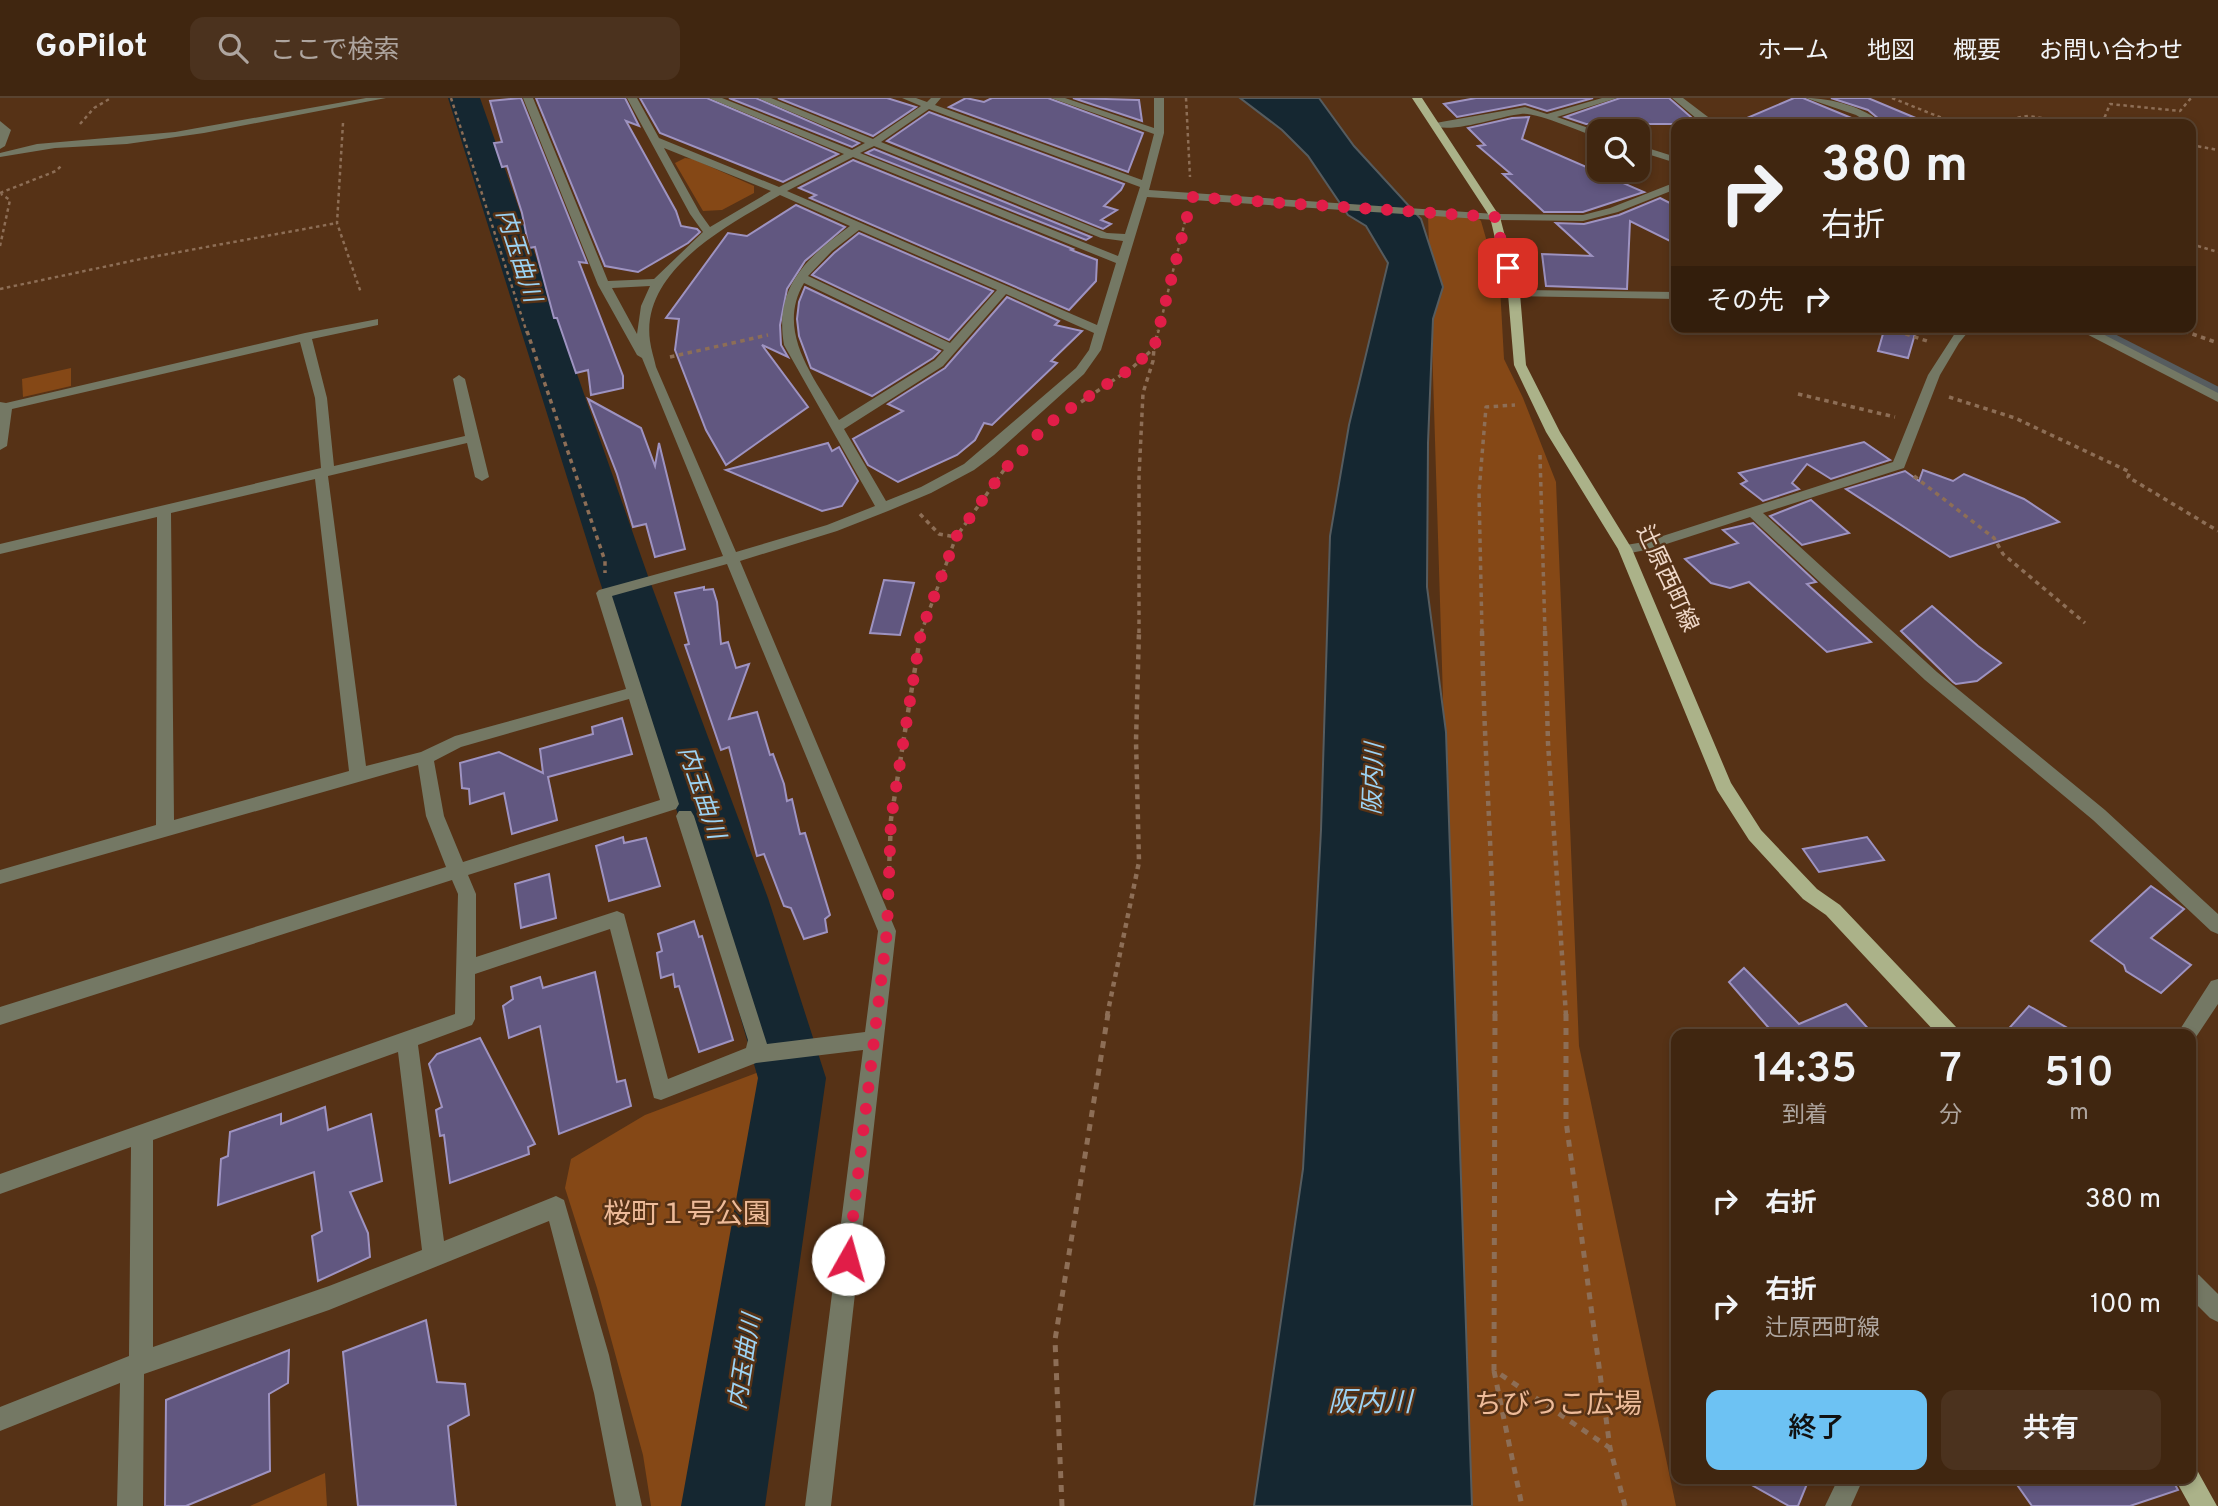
<!DOCTYPE html>
<html lang="ja">
<head>
<meta charset="utf-8">
<style>
	:root { --surface:#402610; --page:#4b321e; --text:#f1f3f6; --muted:#aea59f; --line:#594330; --accent:#6dc2f3 }
	body { margin:0; font-family:Overpass,"Noto Sans JP",sans-serif; background:var(--page); color:var(--text); height:100vh; display:flex; flex-direction:column; font-size:26px; white-space:nowrap }
	* { box-sizing:border-box; margin:0 }
	p { font-size:23px; color:var(--muted) }
	.icon { flex:none; width:38px; height:38px; fill:none; stroke:currentColor; stroke-width:2; stroke-linecap:round; stroke-linejoin:round }
	.map { position:relative; flex:1; overflow:hidden }
	.sheet { position:absolute; left:1671px; top:931px; width:525px; height:455px; display:flex; flex-direction:column; background:var(--surface); border-radius:14px; box-shadow:0 4px 10px #0003,0 0 0 2px var(--line) }
	.sheet>* { flex:none }
	.hud { position:absolute; left:1671px; top:21px; width:525px; height:214px; border-radius:14px; box-shadow:0 4px 10px #0003,0 0 0 2px var(--line); background:#402610; color:var(--text); overflow:hidden }
	.controls { position:absolute; left:1587px; top:21px; display:grid; gap:14px }
	.controls a { display:grid; place-items:center; width:63px; height:63px; border-radius:14px; background:var(--surface); box-shadow:0 4px 10px #0003,0 0 0 2px var(--line); font-size:35px }
	.pin { position:absolute; display:grid; place-items:center; width:60px; height:60px; color:#fff; margin:-30px; border-radius:14px; box-shadow:0 4px 10px #0006 }
	.me { position:absolute; width:77px; margin:-38px; rotate:7deg; stroke-linejoin:round; filter:drop-shadow(0 0 5px #0008) }
	.turn { display:flex; align-items:center; gap:24px; height:147px; padding:0 35px; font-size:32px }
	.turn .icon { width:91px; height:91px; stroke-width:2.5 }
	.turn b { display:block; font-size:49px; line-height:60px }
	.then { display:flex; align-items:center; height:66px; padding:0 35px; background:#0003; gap:14px; font-size:26px }
	.eta { display:flex; justify-content:space-evenly; align-items:center; height:119px; text-align:center }
	.eta b { font-size:42px; font-weight:600; line-height:49px }
	.primary-button { display:flex; gap:14px; margin-top:auto; padding:14px 35px }
	.primary-button a { flex:1; height:80px; border-radius:14px; background:var(--accent); color:#111; font-size:28px; font-weight:600; line-height:80px; text-align:center }
	.primary-button a+a { background:var(--page); color:var(--text) }
	ul { padding:0; list-style:none }
	li { display:flex; align-items:center; gap:21px; height:105px; padding:0 35px }
	li div { flex:1 }
	li b { display:block; font-size:26px }
	li em { font-style:normal }
	header { display:flex; align-items:center; gap:42px; box-sizing:border-box; height:98px; padding:0 35px; background:var(--surface); border-bottom:2px solid var(--line) }
	header strong { font-size:33px }
	nav { display:flex; gap:38px; margin-inline-start:auto; font-size:24px }
	.search { width:490px; height:63px; background:var(--page); display:flex; align-items:center; gap:18px; box-sizing:border-box; padding:0 24px; border-radius:14px; color:var(--muted); font-size:26px }
	.map>svg:first-child { display:block }
	.green { fill:#854816 }
	.water { fill:#152731; stroke:#565c5f; stroke-width:2 }
	.lines { fill:none; stroke-linecap:round; stroke-linejoin:round }
	.stream-far1 { stroke:#565c5f; stroke-width:6 }
	.stream { stroke:#565c5f; stroke-width:8 }
	.river { fill:#152731; fill-rule:evenodd }
	.building { fill:#615780; stroke:#9e93c1; stroke-width:2 }
	.path-far3 { stroke:#8d6e56; stroke-width:2.5; stroke-dasharray:3.5 3.5; stroke-linecap:butt }
	.path-far2 { stroke:#8d6e56; stroke-width:3.5; stroke-dasharray:4.5 4.5; stroke-linecap:butt }
	.path-far1 { stroke:#8d6e56; stroke-width:4.5; stroke-dasharray:5 5; stroke-linecap:butt }
	.path { stroke:#8d6e56; stroke-width:5; stroke-dasharray:7 7; stroke-linecap:butt }
	.minor { fill:#747864; fill-rule:evenodd }
	.major { fill:#abb289; fill-rule:evenodd }
	.route { stroke:#e11d48; stroke-width:12; stroke-dasharray:0 21.6 }
	.labels { text-anchor:middle; dominant-baseline:central; stroke-width:5; stroke-linejoin:round; paint-order:stroke }
	.street-label { font-size:23px; fill:#efd8c9; stroke:#563216 }
	.water-label { font-size:24px; font-style:italic; fill:#9cd3f4; stroke:#563216 }
	.near-park-label { font-size:28px; fill:#eb9; stroke:#563216 }
	.near-water-label { font-size:28px; font-style:italic; fill:#9cd3f4; stroke:#563216 }
</style>
</head>
<body>
<header>
<strong>GoPilot</strong>
<div class="search"><svg class="icon" aria-label="search" viewBox="0 0 24 24"><circle cx="10" cy="10" r="6"/><path d="M15 15l6 6"/></svg>ここで検索</div>
<nav><a>ホーム</a><a>地図</a><a>概要</a><a>お問い合わせ</a></nav>
</header>
<div class="map">
<svg width="2218" height="1408" viewBox="0 0 2218 1408">
	<rect width="100%" height="100%" fill="#563216"/>
	<!-- green -->
	<g class="green">
		<polygon points="685,60 693,61 754,88 754,95 722,112 703,113 675,65"/>
		<polygon points="1428,116 1477,119 1481,123 1500,189 1504,261 1523,300 1556,384 1579,948 1676,1408 1468,1408"/>
		<polygon points="71,270 71,288 23,299 22,281"/>
		<polygon points="807,968 822,978 795,1134 773,1211 769,1314 752,1408 651,1408 643,1357 597,1190 565,1090 571,1061 645,1017 759,974"/>
		<polygon points="325,1375 327,1408 250,1408"/>
	</g>
	<!-- water -->
	<polygon class="water" points="1240,0 1319,0 1354,48 1421,121 1443,189 1433,221 1428,345 1427,489 1446,634 1472,1408 1254,1408 1303,1071 1321,732 1330,438 1349,327 1388,165 1366,128 1348,117 1308,58 1282,32"/>
	<g class="lines">
		<!-- stream-far1 -->
		<polyline class="stream-far1" points="2091,229 2103,235"/>
		<!-- stream -->
		<polyline class="stream" points="2100,233 2218,293"/>
		<!-- river -->
		<polygon class="river" points="448,0 480,0 648,478 768,800 826,980 765,1408 681,1408 758,980 706,800 598,478"/>
	</g>
	<!-- building -->
	<g class="building">
		<polygon points="521,0 587,165 579,164 623,278 623,290 591,297 588,272 576,275 557,220 554,220 535,149 529,150 522,115 507,68 502,69 494,45 502,44 490,3"/>
		<polygon points="536,0 625,0 639,28 626,23 676,113 681,128 697,131 700,134 688,145 638,174 605,168"/>
		<polygon points="640,0 707,0 838,56 783,84 660,35"/>
		<polygon points="729,0 756,0 859,45 852,49"/>
		<polygon points="778,0 887,0 916,9 873,38"/>
		<polygon points="966,0 984,4 992,0 1048,0 1143,35 1128,74 949,9"/>
		<polygon points="1073,0 1139,2 1142,23"/>
		<polygon points="1476,0 1593,0 1547,13 1525,6 1457,19 1444,6"/>
		<polygon points="1620,0 1669,0 1699,26 1586,26 1565,19"/>
		<polygon points="1794,0 1803,0 1866,26 1733,26"/>
		<polygon points="1831,0 1868,0 1930,26 1885,26 1868,12"/>
		<polygon points="929,14 1124,86 1121,92 1104,108 1117,112 1101,122 1111,126 1103,131 887,43"/>
		<polygon points="1529,19 1522,41 1644,94 1583,114 1544,114 1503,76 1511,76 1478,48 1485,47 1468,30 1512,20"/>
		<polygon points="874,51 1091,139 1086,142 866,55"/>
		<polygon points="853,62 1073,151 1071,152 1097,162 1096,183 1069,212 810,100 816,97 799,90"/>
		<polygon points="1660,100 1676,108 1676,146 1630,123 1627,191 1546,188 1542,156 1592,158 1556,125 1584,126 1619,117"/>
		<polygon points="796,107 845,129 805,163 787,191 780,227 781,247 788,259 762,247 808,309 726,367 706,332 675,252 679,221 666,220 728,135 747,138"/>
		<polygon points="859,135 993,193 949,242 812,177 834,155"/>
		<polygon points="805,189 940,253 933,260 872,298 811,270 799,238 797,221 799,204"/>
		<polygon points="1007,199 1059,223 1055,227 1082,233 1051,263 1057,265 992,327 984,325 975,342 957,357 898,384 868,367 853,341 903,313 888,306 945,270"/>
		<polygon points="1885,229 1917,229 1908,260 1878,253"/>
		<polygon points="588,301 641,330 655,368 659,345 685,451 655,459 646,426 633,429 617,376"/>
		<polygon points="1864,344 1890,362 1831,381 1807,366 1792,385 1799,391 1763,403 1741,386 1747,383 1739,375"/>
		<polygon points="828,345 832,353 839,349 858,383 842,408 822,413 726,372"/>
		<polygon points="1923,372 1953,383 1964,376 2024,401 2059,424 1950,459 1846,391 1905,373 1919,383"/>
		<polygon points="1811,402 1849,435 1802,447 1770,418"/>
		<polygon points="1753,425 1816,484 1807,486 1871,544 1827,554 1749,484 1730,490 1711,485 1685,461 1738,445 1723,432"/>
		<polygon points="884,482 914,485 900,537 870,535"/>
		<polygon points="704,489 704,492 713,491 717,504 721,546 728,544 736,570 749,566 729,621 757,614 770,657 773,656 784,686 787,703 792,701 800,736 805,735 830,817 825,821 827,834 804,841 791,810 784,808 764,756 757,758 729,649 721,652 685,547 689,546 675,495"/>
		<polygon points="1932,508 1978,548 2001,565 1977,583 1956,586 1953,584 1901,533"/>
		<polygon points="622,620 632,656 548,679 557,722 512,736 504,695 470,706 469,691 462,690 460,665 499,654 543,675 540,651 593,636 592,629"/>
		<polygon points="623,739 624,745 646,740 660,788 609,803 596,748"/>
		<polygon points="1867,739 1884,762 1819,774 1803,751"/>
		<polygon points="549,776 556,820 521,830 515,786"/>
		<polygon points="2151,788 2184,811 2151,840 2191,867 2161,895 2126,873 2124,867 2091,843"/>
		<polygon points="694,823 699,839 702,838 733,942 699,954 679,888 675,889 673,876 661,880 657,855 662,853 658,836"/>
		<polygon points="1744,870 1799,926 1846,906 1873,936 1774,936 1729,884"/>
		<polygon points="595,874 617,984 625,982 631,1008 559,1036 540,928 509,940 503,908 513,901 511,889 540,879 543,890"/>
		<polygon points="2029,908 2078,936 2004,936"/>
		<polygon points="480,940 535,1046 528,1049 529,1056 450,1085 444,1037 440,1038 436,1012 442,1009 429,966 437,956"/>
		<polygon points="325,1009 328,1032 371,1016 382,1083 350,1094 368,1135 370,1159 318,1183 312,1138 322,1133 314,1074 218,1107 221,1061 228,1058 230,1034 281,1016 281,1026"/>
		<polygon points="426,1222 437,1284 465,1286 469,1317 448,1328 456,1408 358,1408 343,1254"/>
		<polygon points="289,1252 288,1285 269,1296 270,1373 186,1408 165,1408 166,1302"/>
		<polygon points="1741,1381 1809,1381 1798,1408 1789,1408"/>
		<polygon points="2013,1381 2172,1381 2178,1392 2130,1408 2032,1408"/>
	</g>
	<g class="lines">
		<!-- path-far3 -->
		<g class="path-far3">
			<polyline points="451,0 527,235"/>
			<polyline points="1186,0 1190,79"/>
			<polyline points="1892,0 1957,26"/>
			<polyline points="343,25 337,125 361,195"/>
			<polyline points="80,26 94,10 111,0"/>
			<polyline points="1976,26 2028,18 2083,26"/>
			<polyline points="2102,26 2110,6 2180,13 2191,0"/>
			<polyline points="2191,47 2218,52"/>
			<polyline points="0,95 56,73 62,67"/>
			<polyline points="2191,146 2218,154"/>
			<polyline points="0,148 10,102 1,96"/>
			<polyline points="0,191 141,161 337,125"/>
			<polyline points="1884,229 1903,235"/>
			<polyline points="2171,229 2189,235"/>
			<polyline points="1158,235 1187,115"/>
		</g>
		<!-- path-far2 -->
		<g class="path-far2">
			<polyline points="527,233 605,463 605,475"/>
			<polyline points="1897,233 1930,244"/>
			<polyline points="2184,233 2218,245"/>
			<polyline points="670,259 768,237"/>
			<polyline points="1798,296 1895,319"/>
			<polyline points="1949,299 2015,320 2130,374 2128,379 2218,433"/>
			<polyline points="1081,304 1133,269 1154,250 1158,233"/>
			<polyline points="1540,357 1545,535"/>
			<polyline points="1914,378 1994,440 2003,456 2085,525"/>
			<polyline points="920,416 939,436 956,439"/>
			<polyline points="921,535 956,439 1004,372"/>
			<polyline points="1139,535 1139,379 1143,295 1153,263 1154,250"/>
			<polyline points="1482,535 1479,394 1486,309 1515,307"/>
		</g>
		<!-- path-far1 -->
		<g class="path-far1">
			<path d="M 1482,533 C 1484,662 1495,790 1495,918"/>
			<polyline points="1545,533 1548,645 1566,918"/>
			<polyline points="889,773 891,721 921,533"/>
			<polyline points="1107,918 1139,764 1136,643 1139,533"/>
		</g>
		<!-- path -->
		<g class="path">
			<polyline points="1495,916 1494,1272 1610,1350"/>
			<polyline points="1566,916 1566,1023 1610,1350 1625,1408"/>
			<polyline points="1494,1273 1522,1408"/>
			<polyline points="1062,1408 1055,1242 1108,916"/>
		</g>
		<!-- minor -->
		<g class="minor">
			<polygon points="366,0 386,0 204,35 127,46 55,50 0,59 0,55 37,46 175,34"/>
			<path d="M 523,0 L 533,0 L 608,183 L 654,181 L 703,134 L 690,116 L 627,0 L 637,0 L 659,40 L 779,89 L 844,56 L 709,0 L 722,0 L 852,52 L 865,45 L 758,0 L 771,0 L 873,41 L 921,8 L 902,0 L 916,0 L 927,4 L 931,0 L 941,0 L 935,7 L 1142,82 L 1154,36 L 1051,0 L 1065,0 L 1154,30 L 1154,0 L 1164,0 L 1164,35 L 1149,92 L 1495,116 L 1583,117 L 1610,110 L 1676,84 L 1676,91 L 1618,114 L 1583,123 L 1495,122 L 1147,99 L 1101,252 L 1084,276 L 994,357 L 974,372 L 931,395 L 888,413 L 837,433 L 740,463 L 896,833 L 831,1408 L 805,1408 L 863,952 L 756,965 L 661,1002 L 654,1000 L 610,831 L 475,876 L 475,921 L 472,927 L 418,947 L 444,1143 L 556,1098 L 564,1102 L 609,1257 L 642,1408 L 616,1408 L 594,1295 L 549,1123 L 329,1212 L 144,1276 L 143,1408 L 117,1408 L 120,1285 L 0,1333 L 0,1309 L 129,1258 L 131,1049 L 0,1096 L 0,1076 L 455,916 L 458,796 L 452,782 L 0,927 L 0,909 L 446,769 L 426,718 L 418,667 L 0,786 L 0,772 L 156,727 L 157,419 L 0,456 L 0,446 L 321,370 L 315,300 L 300,244 L 12,311 L 7,348 L 0,352 L 0,304 L 6,305 L 305,235 L 378,221 L 378,227 L 312,241 L 327,300 L 334,368 L 465,338 L 453,281 L 459,277 L 465,281 L 489,379 L 482,383 L 475,379 L 467,345 L 328,378 L 366,668 L 421,654 L 455,638 L 626,591 L 596,495 L 599,492 L 723,458 L 642,260 L 637,257 L 598,187 ZM 929,11 L 1140,89 L 1125,136 L 1107,135 L 881,44 ZM 874,48 L 1101,140 L 1123,143 L 1118,158 L 860,55 ZM 664,50 L 771,93 L 710,129 L 700,115 ZM 853,59 L 1116,165 L 1097,227 L 787,93 ZM 780,97 L 850,128 C 806,160 774,189 784,247 L 875,408 L 827,427 L 736,454 L 656,269 C 654,260 651,251 650,243 C 640,172 729,127 780,97 ZM 859,132 L 997,192 L 950,245 L 808,178 L 832,153 ZM 804,185 L 944,252 L 935,262 L 839,322 C 815,280 775,234 804,185 ZM 650,188 L 641,208 L 637,236 L 612,190 ZM 1006,196 L 1094,235 L 1089,252 L 1076,270 L 964,366 L 921,389 L 886,403 L 844,331 L 943,268 ZM 315,381 L 349,673 L 174,722 L 171,415 ZM 727,466 L 878,833 L 865,934 L 767,946 L 694,718 L 691,713 L 679,713 L 676,718 L 748,942 L 746,950 L 668,981 L 624,816 L 617,813 L 476,859 L 476,796 L 468,777 L 676,711 L 679,706 L 612,498 ZM 629,601 L 660,702 L 463,764 L 444,718 L 434,663 L 461,649 ZM 398,954 L 422,1152 L 329,1188 L 153,1249 L 153,1042 Z"/>
			<path d="M 1602,0 L 1617,0 L 1557,19 L 1600,34 L 1600,40 C 1582,35 1537,14 1521,16 C 1499,18 1448,38 1430,26 L 1525,9 L 1547,16 Z"/>
			<polygon points="1672,0 1683,0 1712,22 1713,26 1703,26"/>
			<path d="M 1806,0 C 1831,0 1864,9 1883,26 L 1871,26 L 1856,17 Z"/>
			<polygon points="0,23 11,32 5,48 0,51"/>
			<polygon points="1638,47 1676,59 1676,65 1638,53"/>
			<polygon points="1514,192 1676,194 1676,201 1510,198 1510,194"/>
			<polygon points="1959,229 1972,229 1959,245 1940,277 1904,370 1763,415 1937,574 2105,712 2218,816 2218,836 2211,833 2093,722 1925,582 1750,419 1651,451 1625,456 1618,451 1620,448 1644,444 1893,364 1928,277"/>
			<polygon points="2073,229 2089,229 2218,295 2218,304"/>
			<polygon points="2218,881 2218,906 2194,942 2191,943 2191,936 2177,936 2211,883"/>
			<polygon points="2191,1174 2199,1177 2218,1196 2218,1224 2210,1220 2191,1201"/>
			<polygon points="1838,1381 1863,1381 1851,1408 1825,1408"/>
		</g>
		<!-- major -->
		<g class="major">
			<polygon points="1412,0 1422,0 1500,119 1520,196 1526,267 1560,334 1632,451 1731,685 1761,732 1817,791 1840,807 1957,930 1960,936 1937,936 1826,817 1803,801 1749,742 1717,692 1618,451 1546,334 1514,267 1508,196 1490,119"/>
			<polygon points="2191,1370 2197,1372 2217,1408 2190,1408 2175,1381 2191,1381"/>
		</g>
	</g>
	<g class="lines">
		<!-- route -->
		<polyline class="route" points="848,1161 887,833 891,721 921,534 956,439 1004,372 1034,340 1056,320 1133,269 1154,250 1192,99 1495,119 1508,170"/>
	</g>
	<g class="labels">
		<!-- street labels -->
		<g class="street-label">
			<text transform="translate(1666 481) rotate(65)">辻原西町線</text>
		</g>
		<!-- water labels -->
		<g class="water-label">
			<text transform="translate(517 158) rotate(72)">内玉曲川</text>
			<text transform="translate(1375 681) rotate(-88)">阪内川</text>
			<text transform="translate(700 695) rotate(71)">内玉曲川</text>
			<text transform="translate(746 1264) rotate(-81)">内玉曲川</text>
		</g>
		<!-- near-park labels -->
		<g class="near-park-label">
			<text x="687" y="1118">桜町１号公園</text>
			<text x="1558" y="1308">ちびっこ広場</text>
		</g>
		<!-- near-water labels -->
		<g class="near-water-label">
			<text x="1370" y="1306">阪内川</text>
		</g>
	</g>
</svg>
<div class="controls">
<a><svg class="icon" aria-label="search" viewBox="0 0 24 24"><circle cx="10" cy="10" r="6"/><path d="M15 15l6 6"/></svg></a>
</div>
<div class="pin" style="left:1508px;top:170px;background:#d93025"><svg class="icon" aria-label="arrive" viewBox="0 0 24 24"><path d="M6 21V4h12l-3 4 3 4H6"/></svg></div>
<svg class="me" style="left:848px;top:1161px" viewBox="-20 -20 40 40"><circle r="19" fill="#fff"/><path d="M0-13L10 11 0 6-10 11z" fill="#e11d48"/></svg>
<div class="hud">
<div class="turn"><svg class="icon" aria-label="right" viewBox="0 0 24 24"><path d="M7 20v-9h11M14 6l5 5-5 5"/></svg><div><b>380 m</b>右折</div></div>
<div class="then">その先<svg class="icon" aria-label="right" viewBox="0 0 24 24"><path d="M7 20v-9h11M14 6l5 5-5 5"/></svg></div>
</div>
<section class="sheet">
<div class="eta">
<div><b>14:35</b><p>到着</p></div>
<div><b>7</b><p>分</p></div>
<div><b>510</b><p>m</p></div>
</div>
<ul>
<li><svg class="icon" aria-label="right" viewBox="0 0 24 24"><path d="M7 20v-9h11M14 6l5 5-5 5"/></svg><div><b>右折</b></div><em>380 m</em></li>
<li><svg class="icon" aria-label="right" viewBox="0 0 24 24"><path d="M7 20v-9h11M14 6l5 5-5 5"/></svg><div><b>右折</b><p>辻原西町線</p></div><em>100 m</em></li>
</ul>
<div class="primary-button"><a>終了</a><a>共有</a></div>
</section>
</div>
</body>
</html>
